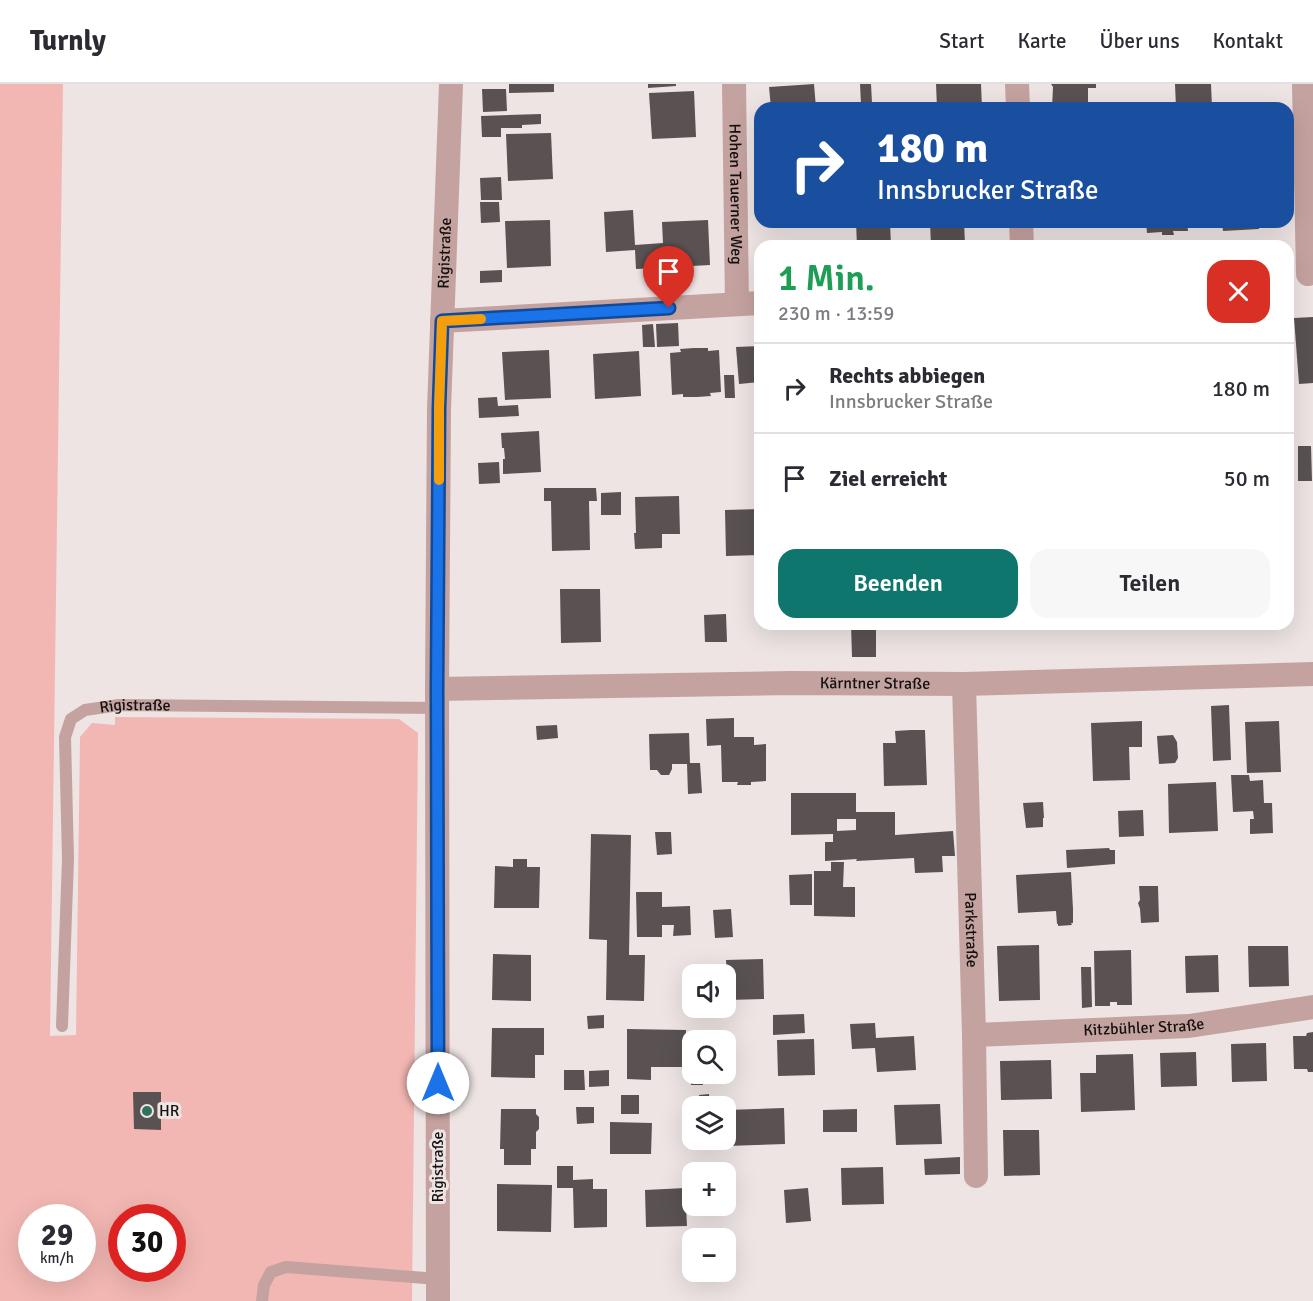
<!DOCTYPE html>
<html lang="de">
<head>
<meta charset="utf-8">
<style>
	:root { --surface:#fff; --page:#f7f7f7; --text:#2b2b33; --muted:#7c7c81; --line:#e1e1e2; --accent:#0f766e }
	body { margin:0; font-family:Signika,sans-serif; background:var(--page); color:var(--text); height:100vh; display:flex; flex-direction:column; font-size:22px; white-space:nowrap }
	* { box-sizing:border-box; margin:0 }
	p { font-size:20px; color:var(--muted) }
	.icon { flex:none; width:33px; height:33px; fill:none; stroke:currentColor; stroke-width:2; stroke-linecap:round; stroke-linejoin:round }
	.map { position:relative; flex:1; overflow:hidden }
	.details { position:absolute; left:754px; top:156px; width:540px; height:390px; display:flex; flex-direction:column; background:var(--surface); border-radius:18px; box-shadow:0 6px 24px #0002 }
	.details>* { flex:none }
	.guide { position:absolute; left:754px; top:18px; width:540px; height:126px; border-radius:18px; box-shadow:0 6px 24px #0002; background:#1a4fa0; color:#fff; overflow:hidden }
	.fabs { position:absolute; left:682px; top:880px; display:grid; gap:12px }
	.fabs a { display:grid; place-items:center; width:54px; height:54px; border-radius:12px; background:var(--surface); box-shadow:0 6px 24px #0002; font-size:30px }
	.speed { position:absolute; left:18px; top:1120px; display:flex; gap:12px; font-size:30px; font-weight:700; text-align:center }
	.speed>* { display:grid; place-content:center; width:78px; height:78px; border-radius:50%; background:var(--surface); box-shadow:0 6px 24px #0002; line-height:1 }
	.speed small { font-size:15px; font-weight:400 }
	.speed .limit { border:9px solid #d22; background:#fff; color:#111 }
	.pin { position:absolute; display:grid; place-items:center; width:51px; height:51px; color:#fff; margin:-62px -26px; border-radius:50% 50% 50% 0; rotate:-45deg; box-shadow:0 0 6px #0007 }
	.pin .icon { rotate:45deg }
	.me { position:absolute; width:66px; margin:-33px; rotate:0deg; stroke-linejoin:round; filter:drop-shadow(0 0 4px #0008) }
	.turn { display:flex; align-items:center; gap:21px; height:126px; padding:0 24px; font-size:27px }
	.turn .icon { width:78px; height:78px; stroke-width:2.5 }
	.turn b { display:block; font-size:42px; line-height:51px }
	.round { display:grid; place-items:center; flex:none; width:63px; height:63px; border-radius:18px; background:var(--page) }
	.overview { display:flex; align-items:center; justify-content:space-between; height:102px; padding:0 24px }
	h1 { font-size:36px; font-weight:600; line-height:45px; color:#1e9e55 }
	.action { display:flex; gap:12px; margin-top:auto; padding:12px 24px }
	.action a { flex:1; height:69px; border-radius:18px; background:var(--accent); color:#fff; font-size:24px; font-weight:600; line-height:69px; text-align:center }
	.action a+a { background:var(--page); color:var(--text) }
	ul { padding:0; list-style:none }
	li { display:flex; align-items:center; gap:18px; height:90px; padding:0 24px; border-top:2px solid var(--line) }
	li div { flex:1 }
	li b { display:block; font-size:22px }
	li em { font-style:normal }
	header { display:flex; align-items:center; gap:36px; box-sizing:border-box; height:84px; padding:0 30px; background:var(--surface); border-bottom:2px solid var(--line) }
	header strong { font-size:28px }
	nav { display:flex; gap:33px; margin-inline-start:auto; font-size:21px }
	.map>svg:first-child { display:block }
	.green { fill:#f2b7b2; fill-rule:evenodd }
	.building { fill:#5a5252; fill-rule:evenodd }
	.lines { fill:none; stroke-linecap:round; stroke-linejoin:round }
	.service { stroke:#c4a29f; stroke-width:12 }
	.minor { stroke:#c4a29f; stroke-width:24 }
	.route-casing { stroke:#114b97; stroke-width:15 }
	.route { stroke:#1a73e8; stroke-width:10 }
	.slow { stroke:#f59e0b; stroke-width:10 }
	.poi-dot { fill:#307160; stroke:#ede4e3; stroke-width:2 }
	.labels { text-anchor:middle; dominant-baseline:central; stroke-width:6; stroke-linejoin:round; paint-order:stroke }
	.street-label { font-size:16px; fill:#131010; stroke:#ede4e3 }
	.poi-label { font-size:16px; fill:#131010; stroke:#ede4e3; text-anchor:start }
</style>
</head>
<body>
<header>
<strong>Turnly</strong>
<nav><a>Start</a><a>Karte</a><a>Über uns</a><a>Kontakt</a></nav>
</header>
<div class="map">
<svg width="1313" height="1217" viewBox="0 0 1313 1217">
	<rect width="100%" height="100%" fill="#ede4e3"/>
	<!-- green -->
	<path class="green" d="M 0,0 L 63,0 L 50,952 L 76,951 L 80,653 L 92,639 L 115,641 L 115,633 L 399,635 L 418,649 L 412,1217 L 0,1217 ZM 32,1134 L 82,1134 L 82,1185 L 32,1185 ZM 122,1134 L 172,1134 L 172,1185 L 122,1185 Z"/>
	<!-- building -->
	<g class="building">
		<polygon points="509,0 554,0 554,8 509,9"/>
		<polygon points="648,0 676,0 676,2 648,4"/>
		<polygon points="814,0 816,24 771,24 769,3"/>
		<polygon points="860,0 871,0 872,19 861,20"/>
		<polygon points="936,0 981,0 982,24 937,24"/>
		<polygon points="1051,0 1096,0 1096,4 1088,4 1088,24 1052,24 1053,3"/>
		<polygon points="1175,0 1211,0 1212,24 1176,24"/>
		<polygon points="482,5 506,5 507,27 483,28"/>
		<polygon points="694,7 696,53 652,55 649,9"/>
		<polygon points="541,30 541,40 522,41 522,44 501,44 501,53 482,53 481,32"/>
		<polygon points="551,49 553,95 508,97 506,50"/>
		<polygon points="501,93 502,116 481,116 480,94"/>
		<polygon points="480,118 499,118 500,138 481,139"/>
		<polygon points="633,126 635,161 663,159 662,138 708,136 710,181 636,185 635,166 606,168 604,128"/>
		<polygon points="550,136 551,182 507,184 505,137"/>
		<polygon points="856,138 890,138 891,162 857,162"/>
		<polygon points="930,138 964,138 965,160 931,162"/>
		<polygon points="1146,138 1187,138 1188,147 1173,147 1174,151 1162,151 1162,148 1147,149"/>
		<polygon points="1222,138 1258,138 1259,145 1223,147"/>
		<polygon points="502,186 502,198 480,199 480,187"/>
		<polygon points="1313,233 1313,299 1299,300 1294,234"/>
		<polygon points="678,239 679,262 657,263 656,240"/>
		<polygon points="653,240 655,263 643,263 642,241"/>
		<polygon points="760,262 760,298 739,300 736,263"/>
		<polygon points="694,264 708,264 708,267 719,266 721,308 710,309 711,312 697,313 683,313 683,310 672,311 670,269 681,268 680,265"/>
		<polygon points="549,266 551,314 505,316 502,268"/>
		<polygon points="639,267 641,312 595,315 593,270"/>
		<polygon points="724,291 734,291 735,314 725,314"/>
		<polygon points="497,313 498,322 518,321 519,332 479,334 478,314"/>
		<polygon points="539,347 541,388 503,390 503,375 505,375 504,364 502,364 501,349"/>
		<polygon points="1298,362 1311,362 1312,397 1298,397"/>
		<polygon points="499,378 500,399 479,400 478,379"/>
		<polygon points="544,404 596,404 597,417 589,417 590,466 552,467 551,417 544,417"/>
		<polygon points="621,408 621,431 601,431 601,409"/>
		<polygon points="679,412 680,450 662,450 662,464 635,465 634,449 636,449 635,413"/>
		<polygon points="760,425 760,471 726,472 725,426"/>
		<polygon points="560,505 600,505 601,558 561,559"/>
		<polygon points="726,530 727,558 705,558 704,531"/>
		<polygon points="876,540 876,573 852,573 851,541"/>
		<polygon points="1229,621 1231,676 1213,677 1211,622"/>
		<polygon points="734,634 734,653 754,653 754,661 766,660 766,697 751,698 751,701 737,701 738,698 722,698 721,661 707,662 706,635"/>
		<polygon points="1142,637 1142,663 1129,663 1130,696 1093,697 1091,639"/>
		<polygon points="1279,637 1281,688 1247,689 1245,638"/>
		<polygon points="557,641 558,654 537,656 536,642"/>
		<polygon points="911,646 925,646 927,701 884,702 883,659 896,659 895,647"/>
		<polygon points="689,649 690,679 700,679 702,709 688,710 687,680 672,680 672,685 669,691 661,691 657,686 650,686 649,650"/>
		<polygon points="1173,651 1177,658 1178,674 1175,679 1159,680 1157,652"/>
		<polygon points="1231,691 1249,691 1250,697 1263,696 1264,719 1272,719 1273,749 1250,750 1250,735 1254,735 1253,727 1233,728"/>
		<polygon points="1216,698 1218,747 1169,749 1168,700"/>
		<path d="M 791,709 L 856,709 L 856,728 L 895,728 L 895,751 L 953,747 L 955,772 L 942,772 L 943,788 L 915,789 L 914,774 L 856,777 L 857,775 L 825,777 L 825,758 L 833,758 L 833,750 L 791,751 ZM 837,735 L 856,735 L 856,746 L 837,747 Z"/>
		<polygon points="1043,718 1044,734 1043,734 1043,743 1026,744 1023,719"/>
		<polygon points="1143,726 1144,752 1119,753 1118,727"/>
		<polygon points="655,748 671,748 672,770 657,771"/>
		<polygon points="591,750 631,751 629,871 645,871 644,917 606,916 607,856 589,855"/>
		<polygon points="1109,764 1110,766 1115,766 1115,780 1067,784 1066,766"/>
		<polygon points="513,775 527,775 527,783 540,783 539,824 494,824 495,782 513,783"/>
		<polygon points="831,778 844,778 843,803 855,803 855,833 814,832 814,787 831,787"/>
		<polygon points="1071,788 1073,825 1073,839 1071,839 1072,841 1058,842 1058,840 1057,840 1056,827 1018,829 1016,791"/>
		<polygon points="812,790 812,821 790,821 789,791"/>
		<polygon points="1139,802 1158,802 1159,838 1141,839 1140,825 1138,819 1140,816"/>
		<polygon points="636,808 662,808 662,823 690,822 691,851 673,852 674,841 662,841 662,853 637,853"/>
		<polygon points="731,825 733,853 715,854 713,826"/>
		<polygon points="1039,861 1040,916 999,917 997,862"/>
		<polygon points="1248,862 1288,862 1289,902 1249,903"/>
		<polygon points="1131,866 1132,921 1117,921 1117,918 1110,918 1110,922 1095,922 1094,867"/>
		<polygon points="493,870 531,871 531,917 492,916"/>
		<polygon points="1218,871 1219,908 1186,909 1185,872"/>
		<polygon points="763,875 764,915 728,916 726,876"/>
		<polygon points="1081,883 1091,883 1092,923 1082,924"/>
		<polygon points="804,930 805,949 773,951 773,931"/>
		<polygon points="604,931 604,944 588,945 587,932"/>
		<polygon points="875,939 876,954 914,952 916,986 877,988 875,964 852,965 850,940"/>
		<polygon points="492,944 544,944 544,971 535,971 535,994 491,993"/>
		<polygon points="627,945 686,946 685,983 651,983 651,996 627,995"/>
		<polygon points="1313,948 1313,988 1308,988 1307,985 1294,985 1293,952 1306,952 1307,949"/>
		<polygon points="814,955 815,991 778,992 777,956"/>
		<polygon points="1266,959 1267,997 1232,998 1231,960"/>
		<polygon points="1196,968 1197,1002 1161,1003 1160,969"/>
		<polygon points="1133,970 1135,1026 1081,1028 1080,989 1096,989 1096,971"/>
		<polygon points="1051,976 1052,1015 1001,1016 1000,977"/>
		<polygon points="564,986 584,986 585,1006 564,1006"/>
		<polygon points="609,986 609,1002 589,1003 589,987"/>
		<rect x="691" y="990" width="12" height="11"/>
		<polygon points="133,1008 161,1008 161,1046 134,1045"/>
		<polygon points="709,1010 710,1023 700,1023 699,1011"/>
		<rect x="621" y="1011" width="18" height="19"/>
		<polygon points="940,1020 942,1060 896,1061 894,1021"/>
		<polygon points="576,1023 594,1023 594,1039 577,1040"/>
		<polygon points="784,1024 785,1060 727,1062 726,1026"/>
		<polygon points="501,1025 536,1025 536,1030 539,1033 539,1045 536,1048 536,1065 531,1065 531,1081 504,1081 504,1065 500,1065"/>
		<polygon points="857,1025 857,1048 823,1048 823,1026"/>
		<polygon points="610,1038 652,1039 651,1070 610,1070"/>
		<polygon points="1003,1046 1039,1046 1040,1091 1004,1092"/>
		<polygon points="960,1073 960,1090 925,1091 924,1075"/>
		<polygon points="557,1082 573,1082 573,1096 593,1095 593,1105 607,1105 607,1143 574,1144 573,1104 557,1104"/>
		<polygon points="883,1083 884,1120 842,1121 841,1084"/>
		<polygon points="497,1100 552,1101 551,1148 497,1147"/>
		<polygon points="685,1104 687,1142 646,1143 645,1106"/>
		<polygon points="808,1104 811,1137 786,1139 784,1106"/>
		<polygon points="726,1110 729,1110 729,1124 719,1125 719,1122 726,1122"/>
	</g>
	<g class="lines">
		<!-- service -->
		<g class="service">
			<path id="s1" d="M 62,942 L 68,775 L 65,653 L 71,635 L 85,626 L 119,621 L 438,624"/>
			<polyline points="262,1217 264,1201 271,1188 286,1183 438,1195"/>
		</g>
		<!-- minor -->
		<g class="minor">
			<path id="s2" d="M 734,0 L 737,220"/>
			<polyline points="1017,0 1018,24"/>
			<polyline points="1304,0 1308,190"/>
			<polyline points="1021,138 1022,162"/>
			<polyline points="442,237 760,219"/>
			<path id="s3" d="M 964,600 L 974,951 L 976,1092"/>
			<path id="s4" d="M 437,605 L 791,599 L 964,600 L 1313,590"/>
			<path id="s5" d="M 974,951 L 1189,942 L 1313,923"/>
			<path id="s6" d="M 438,1217 L 437,605 L 439,325 L 451,0"/>
		</g>
	</g>
	<g class="lines">
		<defs>
			<polyline id="route" points="438,999 437,605 439,324 442,237 669,224"/>
		</defs>
		<!-- route casing -->
		<use href="#route" class="route-casing"/>
		<!-- route -->
		<use href="#route" class="route"/>
		<!-- slow -->
		<polyline class="slow" points="439,396 439,324 442,237 481,235"/>
	</g>
	<!-- markers -->
	<circle class="poi-dot" cx="147" cy="1027" r="6"/>
	<g class="labels">
		<!-- street labels -->
		<g class="street-label">
			<text stroke="none"><textPath href="#s2" startOffset="110">Hohen Tauerner Weg</textPath></text>
			<text stroke="none"><textPath href="#s6" startOffset="1048">Rigistraße</textPath></text>
			<text stroke="none"><textPath href="#s4" startOffset="438">Kärntner Straße</textPath></text>
			<text stroke="none"><textPath href="#s1" startOffset="375">Rigistraße</textPath></text>
			<text stroke="none"><textPath href="#s3" startOffset="246">Parkstraße</textPath></text>
			<text stroke="none"><textPath href="#s5" startOffset="170">Kitzbühler Straße</textPath></text>
			<text transform="translate(438 1083) rotate(-90)">Rigistraße</text>
		</g>
		<!-- poi labels -->
		<g class="poi-label">
			<text x="159" y="1027">HR</text>
		</g>
	</g>
</svg>
<div class="fabs">
<a><svg class="icon" aria-label="sound" viewBox="0 0 24 24"><path d="M4 9h4l5-4v14l-5-4H4zM17 9q2 3 0 6"/></svg></a>
<a><svg class="icon" aria-label="search" viewBox="0 0 24 24"><circle cx="10" cy="10" r="6"/><path d="M15 15l6 6"/></svg></a>
<a><svg class="icon" aria-label="layers" viewBox="0 0 24 24"><path d="M12 4l9 5-9 5-9-5zM3 14l9 5 9-5"/></svg></a>
<a>+</a>
<a>−</a>
</div>
<div class="speed"><div>29<small>km/h</small></div><div class="limit">30</div></div>
<div class="pin" style="left:669px;top:224px;background:#d93025"><svg class="icon" aria-label="arrive" viewBox="0 0 24 24"><path d="M6 21V4h12l-3 4 3 4H6"/></svg></div>
<svg class="me" style="left:438px;top:999px" viewBox="-20 -20 40 40"><circle r="19" fill="#fff"/><path d="M0-13L10 11 0 6-10 11z" fill="#1a73e8"/></svg>
<div class="guide">
<div class="turn"><svg class="icon" aria-label="right" viewBox="0 0 24 24"><path d="M7 20v-9h11M14 6l5 5-5 5"/></svg><div><b>180 m</b>Innsbrucker Straße</div></div>
</div>
<section class="details">
<div class="overview"><div><h1>1 Min.</h1><p>230 m · 13:59</p></div><a class="round" style="background:#d93025;color:#fff"><svg class="icon" aria-label="close" viewBox="0 0 24 24"><path d="M6 6l12 12M18 6L6 18"/></svg></a></div>
<ul>
<li><svg class="icon" aria-label="right" viewBox="0 0 24 24"><path d="M7 20v-9h11M14 6l5 5-5 5"/></svg><div><b>Rechts abbiegen</b><p>Innsbrucker Straße</p></div><em>180 m</em></li>
<li><svg class="icon" aria-label="arrive" viewBox="0 0 24 24"><path d="M6 21V4h12l-3 4 3 4H6"/></svg><div><b>Ziel erreicht</b></div><em>50 m</em></li>
</ul>
<div class="action"><a>Beenden</a><a>Teilen</a></div>
</section>
</div>
</body>
</html>
